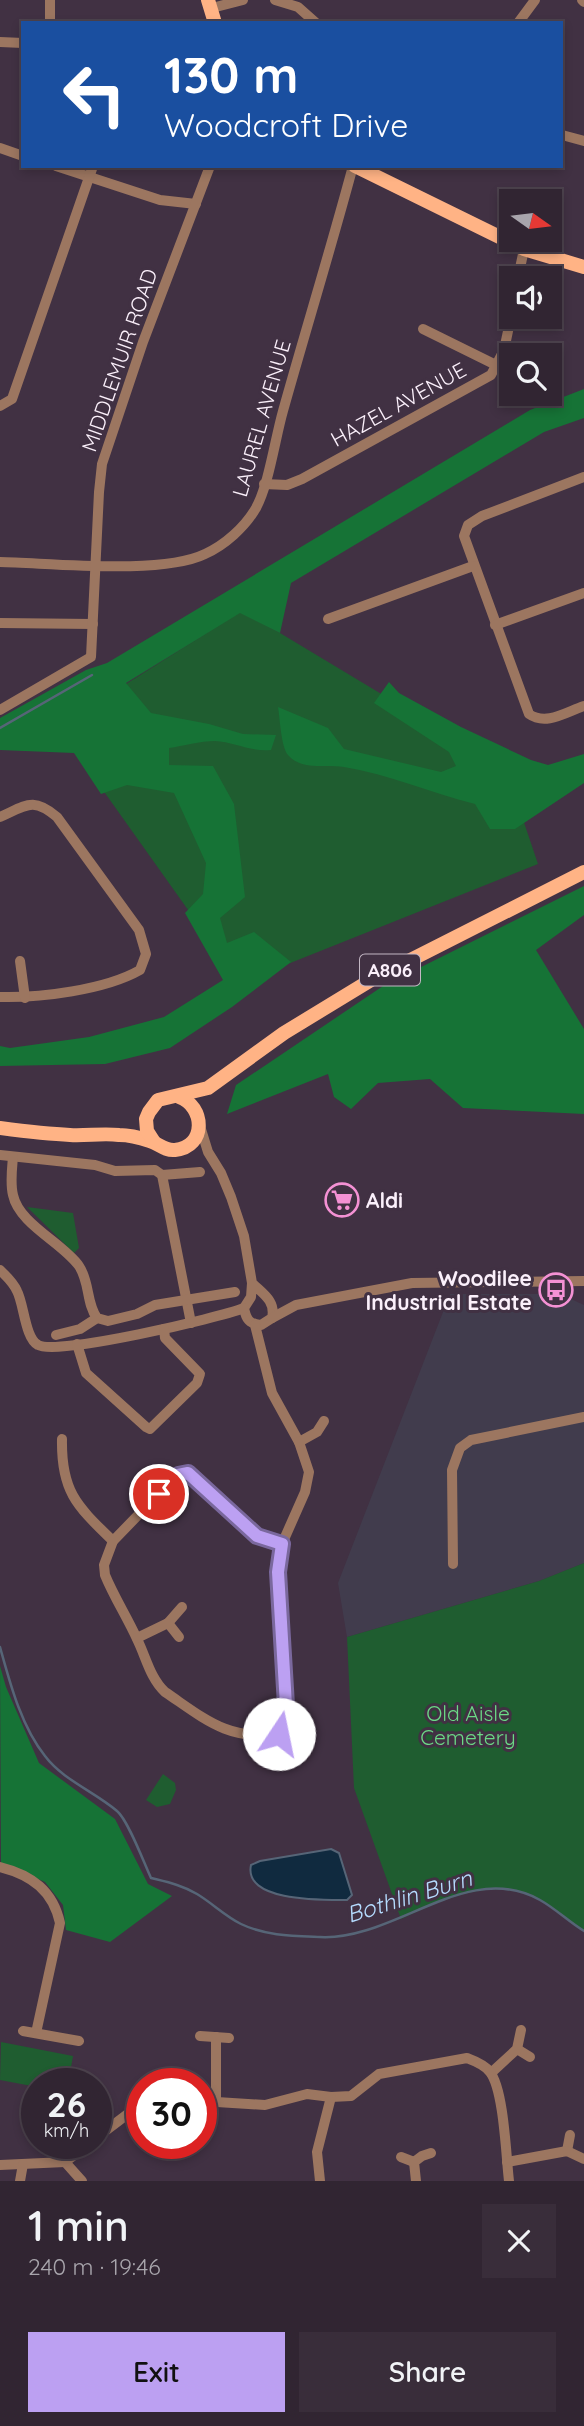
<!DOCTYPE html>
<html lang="en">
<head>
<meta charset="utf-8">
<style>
	:root { --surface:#312532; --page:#392d3a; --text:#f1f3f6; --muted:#a8a5ac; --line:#4c424d; --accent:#bca0f2 }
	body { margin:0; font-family:Quicksand,sans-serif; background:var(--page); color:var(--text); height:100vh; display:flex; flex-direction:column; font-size:26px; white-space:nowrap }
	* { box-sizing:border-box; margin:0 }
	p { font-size:23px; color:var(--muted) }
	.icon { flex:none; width:38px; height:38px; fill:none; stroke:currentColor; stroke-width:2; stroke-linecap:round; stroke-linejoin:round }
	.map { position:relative; height:2181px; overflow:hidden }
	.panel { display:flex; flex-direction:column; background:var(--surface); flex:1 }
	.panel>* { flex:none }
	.guide { position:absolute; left:21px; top:21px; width:542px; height:147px; border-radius:0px; box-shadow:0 4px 10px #0003,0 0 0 2px var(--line); background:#1a4fa0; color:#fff; overflow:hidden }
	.needle { width:46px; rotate:104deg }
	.tools { position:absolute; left:499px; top:189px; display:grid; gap:14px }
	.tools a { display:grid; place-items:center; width:63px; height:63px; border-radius:0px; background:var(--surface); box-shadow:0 4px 10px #0003,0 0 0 2px var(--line); font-size:35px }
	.speed { position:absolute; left:21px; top:2068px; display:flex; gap:14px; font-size:35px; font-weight:700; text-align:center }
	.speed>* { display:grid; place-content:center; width:91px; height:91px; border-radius:50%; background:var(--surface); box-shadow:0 4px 10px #0003,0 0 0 2px var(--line); line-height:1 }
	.speed small { font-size:18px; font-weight:400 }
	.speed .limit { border:10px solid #d22; background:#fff; color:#111 }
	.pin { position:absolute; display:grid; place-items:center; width:60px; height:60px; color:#fff; margin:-30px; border:4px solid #fff; border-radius:50%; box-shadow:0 2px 7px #0007 }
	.me { position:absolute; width:77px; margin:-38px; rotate:11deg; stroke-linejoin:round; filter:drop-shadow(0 0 5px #0008) }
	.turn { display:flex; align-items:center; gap:24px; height:147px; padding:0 28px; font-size:32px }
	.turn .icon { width:91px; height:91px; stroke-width:2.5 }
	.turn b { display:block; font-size:49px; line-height:60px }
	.round { display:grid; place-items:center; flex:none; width:74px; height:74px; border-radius:0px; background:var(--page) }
	.overview { display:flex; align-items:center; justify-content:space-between; height:119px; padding:0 28px }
	h1 { font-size:42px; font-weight:600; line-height:52px }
	.cta { display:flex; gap:14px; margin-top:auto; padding:14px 28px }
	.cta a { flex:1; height:80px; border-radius:0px; background:var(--accent); color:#111; font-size:28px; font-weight:600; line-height:80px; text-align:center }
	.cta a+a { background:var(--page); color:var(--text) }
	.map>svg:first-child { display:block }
	.industrial { fill:#413c4d }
	.green { fill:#1f5d30 }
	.forest { fill:#167336 }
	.water { fill:#102a3f; stroke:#566577; stroke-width:2 }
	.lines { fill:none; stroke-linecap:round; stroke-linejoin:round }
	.stream { stroke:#566577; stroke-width:2.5 }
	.minor { stroke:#9c7660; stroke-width:10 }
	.major { stroke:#ffb385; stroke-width:14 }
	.route-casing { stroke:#7a689d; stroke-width:18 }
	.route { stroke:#bca0f2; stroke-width:12 }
	.labels { text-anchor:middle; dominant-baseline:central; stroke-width:6; stroke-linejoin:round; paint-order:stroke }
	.shield { fill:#413143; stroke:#c3b7c4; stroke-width:2 }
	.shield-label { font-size:19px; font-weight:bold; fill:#fbf0fb }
	.street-label { font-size:21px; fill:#fbf0fb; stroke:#413143 }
	.poi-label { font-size:21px; font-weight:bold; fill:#fbf0fb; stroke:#413143; text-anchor:start }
	.park-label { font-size:21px; fill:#6bda86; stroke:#413143 }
	.water-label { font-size:23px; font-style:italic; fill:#b5dbfe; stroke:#413143 }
</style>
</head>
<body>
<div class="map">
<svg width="584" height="2181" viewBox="0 0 584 2181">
	<rect width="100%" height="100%" fill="#413143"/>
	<!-- industrial -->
	<polygon class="industrial" points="450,1294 560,1294 584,1305 584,1563 539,1581 347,1637 338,1583"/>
	<!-- green -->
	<g class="green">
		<polygon points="240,612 280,633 506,769 538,864 240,983 58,727"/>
		<polygon points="27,1207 73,1213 79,1248 74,1253"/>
		<path d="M 584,1563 L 584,1931 C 569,1922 555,1908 540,1900 C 493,1875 445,1899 401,1919 L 354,1788 L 347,1637 L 539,1581 Z"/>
		<polygon points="163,1774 175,1783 176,1790 170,1804 157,1807 146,1800"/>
		<polygon points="1,2042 73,2056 68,2084 37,2084 37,2087 0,2080"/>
	</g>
	<!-- forest -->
	<g class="forest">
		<path d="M 584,389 L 584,418 L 544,432 L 291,583 L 280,633 L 240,613 L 126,683 L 151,713 L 209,724 L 243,734 L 276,735 L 271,750 C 251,752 234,742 215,741 C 200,741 183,746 169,748 L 169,765 L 213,766 L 234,804 L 245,897 L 220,918 L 227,943 L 254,932 L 291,962 L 232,1007 L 170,1048 L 105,1064 L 0,1066 L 0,1046 L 10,1048 L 89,1037 L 164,1017 L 223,980 L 185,913 L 203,894 L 206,863 L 174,793 L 127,785 L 101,794 L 74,753 L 0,750 L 0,718 L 86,670 L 107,663 L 530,410 Z"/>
		<path d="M 389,682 L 399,693 L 461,727 L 531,760 L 548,765 L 584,754 L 584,783 L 515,829 L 490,829 L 475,804 C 430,793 389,774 344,767 C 324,764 302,771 288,755 C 281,747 280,718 278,707 L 328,728 L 344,749 L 441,772 L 456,766 L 449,752 L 374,703 Z"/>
		<polygon points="584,886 584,915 536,950 584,1029 584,1114 463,1108 430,1079 378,1083 351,1109 334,1097 328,1074 227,1114 236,1085 383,986"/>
		<polygon points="0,1666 6,1687 39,1763 115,1819 148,1884 172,1896 110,1942 66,1930 63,1905 45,1882 1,1863"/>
	</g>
	<!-- water -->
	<path class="water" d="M 331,1849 L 339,1853 L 352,1895 L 347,1900 C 323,1900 243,1902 251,1865 L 260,1861 Z"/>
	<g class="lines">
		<!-- stream -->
		<g class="stream">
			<polyline points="0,728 92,675"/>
			<path d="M 0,1647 C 10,1683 21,1726 45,1756 C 63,1780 95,1792 117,1811 C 128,1820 144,1863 151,1878 C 167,1882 182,1885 197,1894 C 212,1903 225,1916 241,1924 C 266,1936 293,1936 320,1937 C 395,1941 467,1859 540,1900 C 556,1909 569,1922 584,1931"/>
		</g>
		<!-- minor -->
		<g class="minor">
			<polyline points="275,0 298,7 316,23"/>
			<polyline points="582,0 584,2"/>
			<polyline points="212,8 243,0"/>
			<polyline points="50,23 50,0"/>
			<polyline points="518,23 535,0"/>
			<polyline points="0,42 23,43"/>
			<polyline points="562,135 584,141"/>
			<polyline points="0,148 23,156"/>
			<polyline points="56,166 160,200 196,204"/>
			<polyline points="518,278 524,249"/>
			<polyline points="423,329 498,366"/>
			<polyline points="0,406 12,399 93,166"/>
			<path d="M 584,477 L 482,516 L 468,525 L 464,536 L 529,714 C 546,726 566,712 584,706"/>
			<polyline points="264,484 287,485 302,479 491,375 504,350 511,317"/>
			<path d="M 0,562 C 51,563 162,575 205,554 C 225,545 245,527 256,508 C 269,484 275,439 283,411 C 306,329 331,248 353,166"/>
			<polyline points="328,619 473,566"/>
			<polyline points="0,623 93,624"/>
			<polyline points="495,625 584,593"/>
			<polyline points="0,710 91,657 99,492 102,464 143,342 210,166"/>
			<path d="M 0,817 C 27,805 33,797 57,817 L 139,930 L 146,954 L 140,970 C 105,990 40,998 0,997"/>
			<polyline points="20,961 25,998"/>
			<path d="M 200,1126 L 208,1152 L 221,1173 L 231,1197 L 244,1236 L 252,1283 L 251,1297 L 244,1308 C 246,1319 249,1324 261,1325 L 272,1318 C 276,1301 263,1294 252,1283"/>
			<polyline points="0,1155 95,1165 115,1171 155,1170 162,1175 191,1323"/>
			<path d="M 13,1157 C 12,1169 10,1183 13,1195 C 19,1224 63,1243 79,1266 C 90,1282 86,1303 97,1318 L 108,1321 L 137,1314 L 155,1305 L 235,1292"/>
			<polyline points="162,1175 200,1172"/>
			<path d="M 0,1270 C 7,1277 13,1282 17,1291 C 24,1304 25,1338 38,1345 C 57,1356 218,1318 244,1308"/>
			<polyline points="272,1318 296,1305 412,1283 584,1281"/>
			<polyline points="255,1325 272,1393 299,1442 309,1472 305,1492 282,1544"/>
			<polyline points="56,1335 80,1329 97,1318"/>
			<polyline points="77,1344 86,1373 146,1427 150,1429 197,1383 200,1374 165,1338 164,1329"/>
			<path d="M 62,1439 C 61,1492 77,1506 113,1541"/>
			<polyline points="299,1442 317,1432 324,1421"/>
			<path d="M 182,1472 L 191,1474 L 257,1536 L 282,1544 L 278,1572 L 287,1722 L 286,1727 L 279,1734 C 228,1741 205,1719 165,1692 C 150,1678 146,1657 137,1639 C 127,1617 114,1597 105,1575 L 104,1565 L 113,1541 L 174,1478 Z"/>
			<polyline points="453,1564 452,1470 460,1448 471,1440 584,1417"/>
			<polyline points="168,1623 179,1637"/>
			<polyline points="137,1638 168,1623 182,1607"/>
			<path d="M 0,1867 C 32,1875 53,1891 60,1923 L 36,2033"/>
			<polyline points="23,2031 79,2041"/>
			<polyline points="200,2036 229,2038"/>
			<polyline points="517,2049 530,2057"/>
			<polyline points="491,2073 517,2049 521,2030"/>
			<path d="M 201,2101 L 265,2105 L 307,2094 L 331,2097 L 351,2096 L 379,2074 L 467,2058 C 475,2061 485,2065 490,2072 C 504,2090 506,2156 509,2181"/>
			<polyline points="216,2102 216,2037"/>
			<polyline points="96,2138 133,2110 142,2107"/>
			<polyline points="567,2151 570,2135"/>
			<polyline points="401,2157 414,2162"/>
			<polyline points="65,2162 82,2181"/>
			<polyline points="507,2162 567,2151 584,2159"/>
			<polyline points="0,2165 65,2162 89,2144"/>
			<polyline points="20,2181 23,2164"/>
			<polyline points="320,2181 317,2152 331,2097"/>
			<polyline points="416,2181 414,2162 422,2156 431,2153"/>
		</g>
		<!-- major -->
		<g class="major">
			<polyline points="208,0 215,23"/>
			<polyline points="355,166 524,249 584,267"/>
			<path d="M 0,1128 C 23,1131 47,1134 70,1135 C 86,1136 103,1133 119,1135 C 129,1135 141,1138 150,1141 C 159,1144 165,1151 175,1150 C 207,1147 205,1106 179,1097"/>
			<polyline points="154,1142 147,1131 146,1119 149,1112 158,1100 208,1088 284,1033 371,980 584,872"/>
		</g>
	</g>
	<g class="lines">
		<defs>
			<polyline id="route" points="159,1494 178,1475 188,1473 257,1536 282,1544 278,1572 287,1722 283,1731 279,1734"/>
		</defs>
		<!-- route casing -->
		<use href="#route" class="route-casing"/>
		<!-- route -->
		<use href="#route" class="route"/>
	</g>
	<!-- icons -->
	<defs>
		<symbol id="supermarket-ring" viewBox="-11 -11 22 22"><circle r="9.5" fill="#413143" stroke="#f491d4" stroke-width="1.5"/><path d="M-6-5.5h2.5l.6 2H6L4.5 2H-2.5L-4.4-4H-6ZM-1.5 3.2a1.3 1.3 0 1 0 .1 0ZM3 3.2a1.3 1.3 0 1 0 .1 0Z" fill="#f491d4"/></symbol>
		<symbol id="bus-ring" viewBox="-11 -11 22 22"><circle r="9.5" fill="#413143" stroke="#f491d4" stroke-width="1.5"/><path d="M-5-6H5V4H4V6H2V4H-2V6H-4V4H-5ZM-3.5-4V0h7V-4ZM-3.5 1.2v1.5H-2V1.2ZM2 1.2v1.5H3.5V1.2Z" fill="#f491d4"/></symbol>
	</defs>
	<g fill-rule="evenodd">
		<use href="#supermarket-ring" x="323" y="1181" width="38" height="38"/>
		<use href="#bus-ring" x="537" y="1271" width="38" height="38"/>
	</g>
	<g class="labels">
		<!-- shield labels -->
		<rect class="shield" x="360" y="954.5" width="60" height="31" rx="5"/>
		<g class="shield-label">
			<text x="390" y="970">A806</text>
		</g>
		<!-- street labels -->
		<g class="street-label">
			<text transform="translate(119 360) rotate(-71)">MIDDLEMUIR ROAD</text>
			<text transform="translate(398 404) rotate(-29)">HAZEL AVENUE</text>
			<text transform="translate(261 418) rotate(-74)">LAUREL AVENUE</text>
		</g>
		<!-- poi labels -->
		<g class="poi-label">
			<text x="366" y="1200">Aldi</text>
			<text x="532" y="1278" text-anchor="end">Woodilee<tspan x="532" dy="24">Industrial Estate</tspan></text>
		</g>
		<!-- park labels -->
		<g class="park-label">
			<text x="468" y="1713">Old Aisle<tspan x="468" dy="24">Cemetery</tspan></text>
		</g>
		<!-- water labels -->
		<g class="water-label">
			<text transform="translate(409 1896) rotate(-17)">Bothlin Burn</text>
		</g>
	</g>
</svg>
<div class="tools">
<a><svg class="needle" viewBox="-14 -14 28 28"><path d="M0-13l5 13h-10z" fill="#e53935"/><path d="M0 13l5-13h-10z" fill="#a8a5ac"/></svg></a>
<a><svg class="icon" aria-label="sound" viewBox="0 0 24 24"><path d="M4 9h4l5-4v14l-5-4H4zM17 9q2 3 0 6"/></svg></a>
<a><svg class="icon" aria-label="search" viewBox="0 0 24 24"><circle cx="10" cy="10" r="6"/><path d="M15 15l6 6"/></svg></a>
</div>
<div class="speed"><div>26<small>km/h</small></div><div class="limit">30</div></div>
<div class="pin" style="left:159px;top:1494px;background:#d93025"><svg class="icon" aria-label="arrive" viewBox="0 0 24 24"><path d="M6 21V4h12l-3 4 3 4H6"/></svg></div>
<svg class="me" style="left:279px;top:1734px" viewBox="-20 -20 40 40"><circle r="19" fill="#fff"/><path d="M0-13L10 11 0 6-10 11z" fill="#bca0f2"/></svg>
<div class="guide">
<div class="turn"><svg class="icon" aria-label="left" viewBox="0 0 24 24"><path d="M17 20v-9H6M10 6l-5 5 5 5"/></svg><div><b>130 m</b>Woodcroft Drive</div></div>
</div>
</div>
<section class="panel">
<div class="overview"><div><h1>1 min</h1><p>240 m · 19:46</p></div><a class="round"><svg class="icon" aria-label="close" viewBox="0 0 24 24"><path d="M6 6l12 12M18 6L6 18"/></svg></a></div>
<div class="cta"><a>Exit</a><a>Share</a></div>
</section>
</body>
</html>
